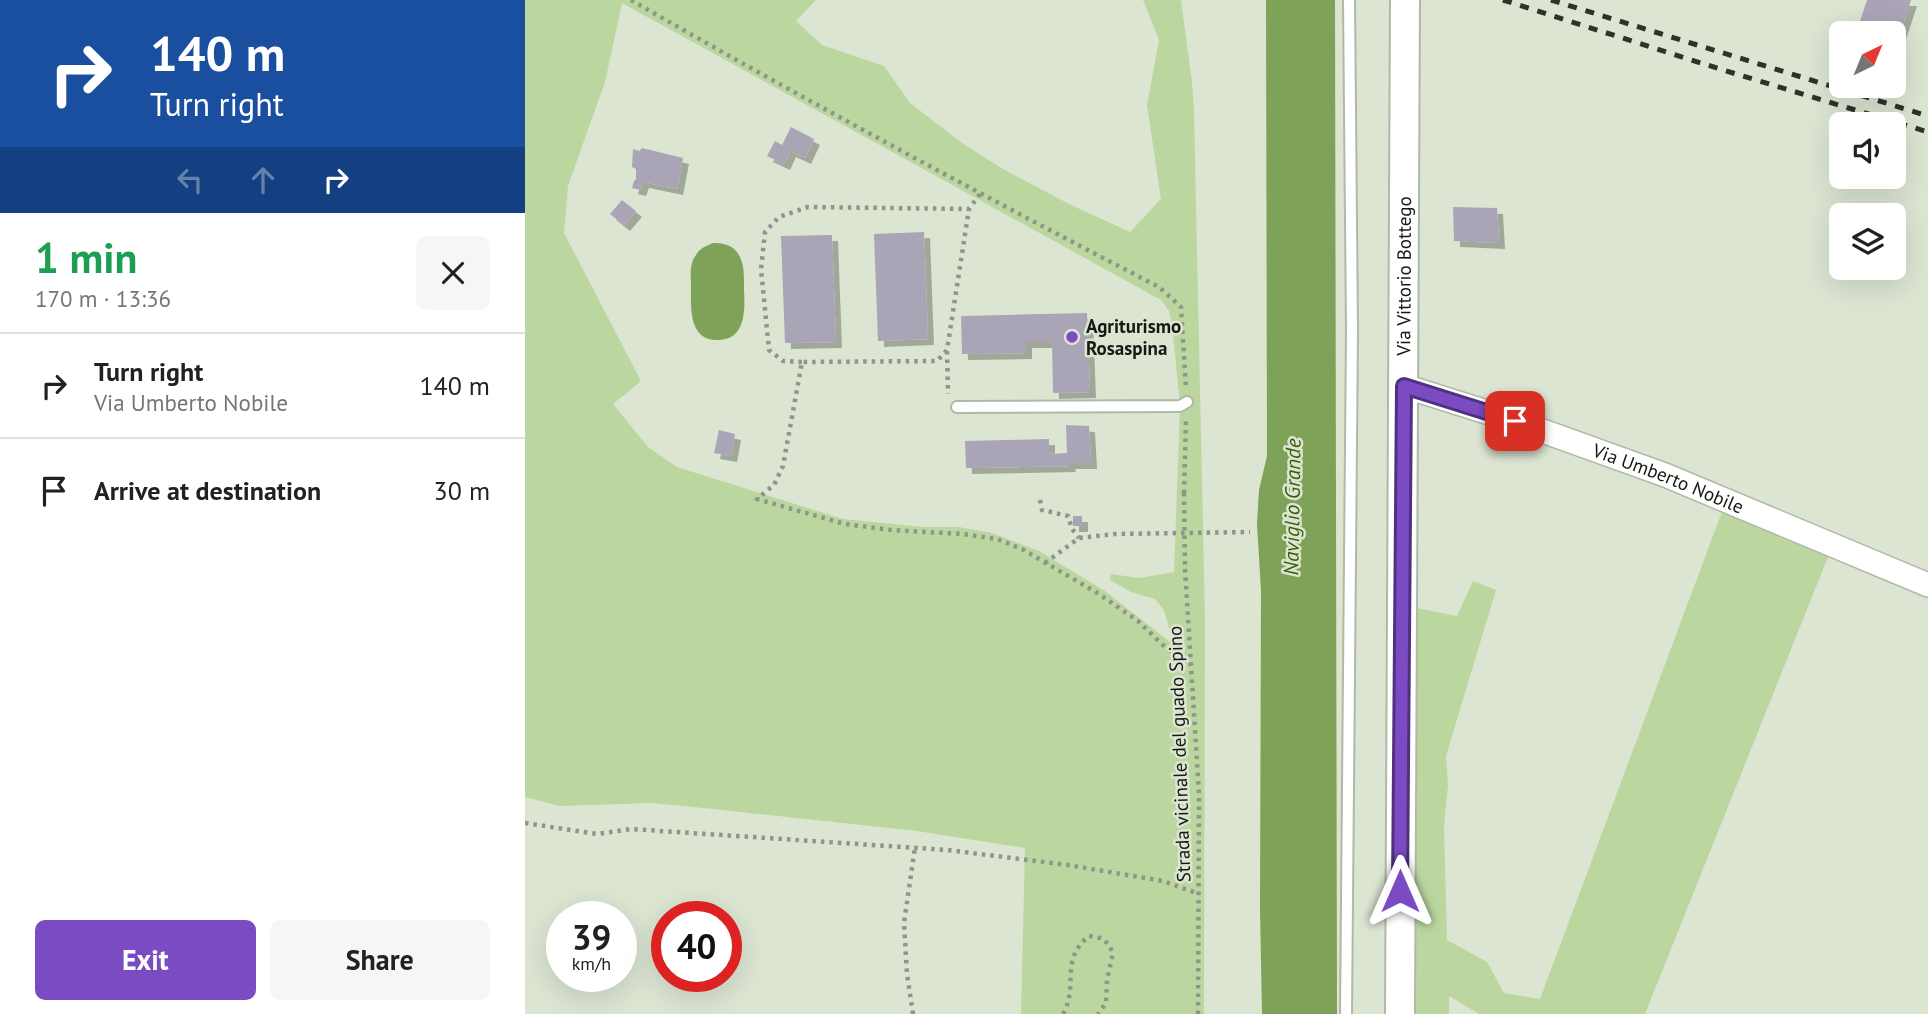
<!DOCTYPE html>
<html lang="en">
<head>
<meta charset="utf-8">
<style>
	:root { --surface:#fff; --page:#f6f6f6; --text:#202124; --muted:#757577; --line:#e0e0e0; --accent:#7b4bc3 }
	body { margin:0; font-family:"PT Sans",sans-serif; background:var(--page); color:var(--text); height:100vh; display:flex; flex-direction:column; font-size:26px; white-space:nowrap }
	* { box-sizing:border-box; margin:0 }
	p { font-size:23px; color:var(--muted) }
	.icon { flex:none; width:38px; height:38px; fill:none; stroke:currentColor; stroke-width:2; stroke-linecap:round; stroke-linejoin:round }
	.map { position:relative; flex:1; overflow:hidden }
	.sheet { display:flex; flex-direction:column; background:var(--surface); width:525px }
	.sheet>* { flex:none }
	.banner { background:#1a4fa0; color:#fff; overflow:hidden }
	.needle { width:46px; rotate:43deg }
	.tools { position:absolute; left:1304px; top:21px; display:grid; gap:14px }
	.tools a { display:grid; place-items:center; width:77px; height:77px; border-radius:10px; background:var(--surface); box-shadow:0 7px 28px #0002; font-size:35px }
	.speed { position:absolute; left:21px; top:901px; display:flex; gap:14px; font-size:35px; font-weight:700; text-align:center }
	.speed>* { display:grid; place-content:center; width:91px; height:91px; border-radius:50%; background:var(--surface); box-shadow:0 7px 28px #0002; line-height:1 }
	.speed small { font-size:18px; font-weight:400 }
	.speed .limit { border:10px solid #d22; background:#fff; color:#111 }
	.pin { position:absolute; display:grid; place-items:center; width:60px; height:60px; color:#fff; margin:-30px; border-radius:14px; box-shadow:0 4px 10px #0006 }
	.me { position:absolute; width:77px; margin:-38px; rotate:0deg; stroke-linejoin:round; filter:drop-shadow(0 0 5px #0008) }
	.turn { display:flex; align-items:center; gap:24px; height:147px; padding:0 35px; font-size:32px }
	.turn .icon { width:91px; height:91px; stroke-width:2.5 }
	.turn b { display:block; font-size:49px; line-height:60px }
	.lanes { display:flex; align-items:center; height:66px; padding:0 35px; background:#0003; justify-content:center; gap:35px; direction:ltr }
	.lanes .off { opacity:.35 }
	.round { display:grid; place-items:center; flex:none; width:74px; height:74px; border-radius:10px; background:var(--page) }
	.head { display:flex; align-items:center; justify-content:space-between; height:119px; padding:0 35px }
	h1 { font-size:42px; font-weight:600; line-height:52px; color:#1e9e55 }
	.action { display:flex; gap:14px; margin-top:auto; padding:14px 35px }
	.action a { flex:1; height:80px; border-radius:10px; background:var(--accent); color:#fff; font-size:28px; font-weight:600; line-height:80px; text-align:center }
	.action a+a { background:var(--page); color:var(--text) }
	ul { padding:0; list-style:none }
	li { display:flex; align-items:center; gap:21px; height:105px; padding:0 35px; border-top:2px solid var(--line) }
	li div { flex:1 }
	li b { display:block; font-size:26px }
	li em { font-style:normal }
	main { display:flex; flex:1; min-height:0 }
	.map>svg:first-child { display:block }
	.green { fill:#bbd79f; fill-rule:evenodd }
	.water { fill:#7ea257 }
	.building { fill:#aaa4b7; filter:url(#shadow) }
	.lines { fill:none; stroke-linecap:round; stroke-linejoin:round }
	.service-casing { stroke:#b0b9a7; stroke-width:14 }
	.minor-casing { stroke:#b0b9a7; stroke-width:26 }
	.tertiary-casing { stroke:#b0b9a7; stroke-width:32 }
	.path { stroke:#8f9688; stroke-width:4.5; stroke-dasharray:3.5 5; stroke-linecap:butt }
	.service { stroke:#fff; stroke-width:10 }
	.minor { stroke:#fff; stroke-width:23 }
	.tertiary { stroke:#fff; stroke-width:28 }
	.rail { stroke:#2f322b; stroke-width:5; stroke-dasharray:9 9; stroke-linecap:butt }
	.path-bridge { stroke:#8f9688; stroke-width:4.5; stroke-dasharray:3.5 5; stroke-linecap:butt }
	.route-casing { stroke:#50317f; stroke-width:18 }
	.route { stroke:#7b4bc3; stroke-width:12 }
	.poi-dot { fill:#7b4bc3; stroke:#dbe5d2; stroke-width:2.5 }
	.labels { text-anchor:middle; dominant-baseline:central; stroke-width:5; stroke-linejoin:round; paint-order:stroke }
	.street-label { font-size:19px; fill:#161913; stroke:#dbe5d2 }
	.poi-label { font-size:19px; font-weight:bold; fill:#161913; stroke:#dbe5d2; text-anchor:start }
	.water-label { font-size:21px; font-style:italic; fill:#3c5d08; stroke:#dbe5d2 }
</style>
</head>
<body>
<main>
<section class="sheet">
<div class="banner">
<div class="turn"><svg class="icon" aria-label="right" viewBox="0 0 24 24"><path d="M7 20v-9h11M14 6l5 5-5 5"/></svg><div><b>140 m</b>Turn right</div></div>
<div class="lanes"><svg class="icon off" aria-label="left" viewBox="0 0 24 24"><path d="M17 20v-9H6M10 6l-5 5 5 5"/></svg><svg class="icon off" aria-label="ahead" viewBox="0 0 24 24"><path d="M12 20V5M6 11l6-6 6 6"/></svg><svg class="icon" aria-label="right" viewBox="0 0 24 24"><path d="M7 20v-9h11M14 6l5 5-5 5"/></svg></div>
</div>
<div class="head"><div><h1>1 min</h1><p>170 m · 13:36</p></div><a class="round"><svg class="icon" aria-label="close" viewBox="0 0 24 24"><path d="M6 6l12 12M18 6L6 18"/></svg></a></div>
<ul>
<li><svg class="icon" aria-label="right" viewBox="0 0 24 24"><path d="M7 20v-9h11M14 6l5 5-5 5"/></svg><div><b>Turn right</b><p>Via Umberto Nobile</p></div><em>140 m</em></li>
<li><svg class="icon" aria-label="arrive" viewBox="0 0 24 24"><path d="M6 21V4h12l-3 4 3 4H6"/></svg><div><b>Arrive at destination</b></div><em>30 m</em></li>
</ul>
<div class="action"><a>Exit</a><a>Share</a></div>
</section>
<div class="map">
<svg width="1403" height="1014" viewBox="0 0 1403 1014">
	<defs>
		<filter id="shadow"><feDropShadow dx="6" dy="6" stdDeviation="0" flood-color="#0004"/></filter>
	</defs>
	<rect width="100%" height="100%" fill="#dbe5d2"/>
	<!-- green -->
	<g class="green">
		<path d="M 0,0 L 291,0 L 271,21 L 297,45 L 359,66 L 385,103 L 437,143 L 478,169 L 546,205 L 605,232 L 636,199 L 622,105 L 634,40 L 618,0 L 656,0 L 667,82 L 669,112 L 680,619 L 679,1014 L 496,1014 L 500,848 L 392,831 L 189,809 L 127,803 L 34,806 L 0,797 ZM 97,3 L 636,300 L 644,311 L 647,324 L 655,406 L 649,572 L 614,578 L 586,574 L 585,580 L 606,592 L 630,599 L 639,610 L 649,645 L 580,591 L 514,551 L 467,533 L 434,527 L 398,527 L 318,519 L 152,467 L 123,447 L 88,404 L 116,381 L 39,233 L 43,186 L 80,82 Z"/>
		<polygon points="1198,509 1305,552 1120,1014 954,1014 924,996 924,1014 890,1014 891,608 932,616 948,581 971,590 921,756 923,785 919,827 922,940 962,962 979,993 1015,999"/>
	</g>
	<!-- water -->
	<g class="water">
		<polygon points="741,0 810,0 812,1014 737,1014 735,908 736,591 732,524 734,490 742,456"/>
		<path d="M 188,243 C 196,243 203,244 209,249 C 220,259 219,275 219,289 C 220,310 221,339 194,340 C 163,342 166,307 166,286 C 166,275 164,264 171,255 C 175,248 181,246 188,243 Z"/>
	</g>
	<!-- building -->
	<g class="building">
		<polygon points="1342,0 1386,0 1372,43 1368,42 1368,33 1342,33 1332,30"/>
		<polygon points="266,127 289,139 280,158 265,151 259,164 242,156 250,141 257,145"/>
		<polygon points="117,148 158,158 152,189 118,182 115,190 107,188 109,181 111,179 111,169 107,167 108,149 114,151"/>
		<polygon points="97,200 111,211 99,225 85,214"/>
		<polygon points="928,207 972,208 974,243 929,241"/>
		<polygon points="399,232 403,339 353,341 349,234"/>
		<polygon points="307,235 311,342 260,343 256,236"/>
		<polygon points="562,313 565,392 528,393 527,342 501,342 501,353 437,354 436,316"/>
		<polygon points="541,425 564,426 566,463 544,463 545,466 441,468 440,441 524,439 524,454 542,453"/>
		<polygon points="194,430 210,434 206,456 189,453"/>
		<rect x="548" y="516" width="9" height="10"/>
	</g>
	<g class="lines">
		<defs>
			<g id="service">
				<polyline points="432,407 655,406 662,402"/>
				<polyline points="821,1014 827,331 824,0"/>
			</g>
			<g id="minor">
				<path id="s1" d="M 879,386 L 990,421 L 1140,475 L 1403,585"/>
			</g>
			<g id="tertiary">
				<path id="s2" d="M 875,1014 L 880,0"/>
			</g>
		</defs>
		<!-- service casing -->
		<use href="#service" class="service-casing"/>
		<!-- minor casing -->
		<use href="#minor" class="minor-casing"/>
		<!-- tertiary casing -->
		<use href="#tertiary" class="tertiary-casing"/>
		<!-- path -->
		<g class="path">
			<path d="M 106,0 C 280,100 456,195 634,287 L 656,307 L 661,389"/>
			<polyline points="455,194 444,209 422,350 412,361 277,362 258,466 249,485 232,499 320,524 366,530 438,534 472,539 497,549 574,594 613,621 641,648 666,665"/>
			<polyline points="422,351 423,394"/>
			<polyline points="277,362 258,361 244,350 236,269 240,232 254,217 283,207 444,209"/>
			<polyline points="659,493 661,419"/>
			<polyline points="515,500 517,510 543,516 547,529 554,538"/>
			<polyline points="520,563 554,538 590,534 725,532"/>
			<polyline points="660,569 674,794 673,1014"/>
			<polyline points="0,823 72,834 106,829 423,850 543,865 638,881 674,894"/>
			<polyline points="388,1014 382,974 379,923 390,847"/>
			<path d="M 538,1014 C 554,987 534,960 564,936 C 578,937 582,941 588,953 L 582,980 L 581,1003 L 573,1014"/>
		</g>
		<!-- service -->
		<use href="#service" class="service"/>
		<!-- minor -->
		<use href="#minor" class="minor"/>
		<!-- tertiary -->
		<use href="#tertiary" class="tertiary"/>
		<!-- rail -->
		<g class="rail">
			<polyline points="978,0 1198,70 1403,132"/>
			<polyline points="1026,0 1403,116"/>
		</g>
		<!-- path-bridge -->
		<polyline class="path-bridge" points="659,493 660,569"/>
	</g>
	<g class="lines">
		<defs>
			<polyline id="route" points="875,891 879,386 990,421"/>
		</defs>
		<!-- route casing -->
		<use href="#route" class="route-casing"/>
		<!-- route -->
		<use href="#route" class="route"/>
	</g>
	<!-- markers -->
	<circle class="poi-dot" cx="547" cy="337" r="7"/>
	<g class="labels">
		<!-- street labels -->
		<g class="street-label">
			<text stroke="none"><textPath href="#s2" startOffset="738">Via Vittorio Bottego</textPath></text>
			<text stroke="none"><textPath href="#s1" startOffset="280">Via Umberto Nobile</textPath></text>
			<text transform="translate(654 754) rotate(-92)">Strada vicinale del guado Spino</text>
		</g>
		<!-- poi labels -->
		<g class="poi-label">
			<text x="561" y="326">Agriturismo<tspan x="561" dy="22">Rosaspina</tspan></text>
		</g>
		<!-- water labels -->
		<g class="water-label">
			<text transform="translate(767 507) rotate(-89)">Naviglio Grande</text>
		</g>
	</g>
</svg>
<div class="tools">
<a><svg class="needle" viewBox="-14 -14 28 28"><path d="M0-13l5 13h-10z" fill="#e53935"/><path d="M0 13l5-13h-10z" fill="#757577"/></svg></a>
<a><svg class="icon" aria-label="sound" viewBox="0 0 24 24"><path d="M4 9h4l5-4v14l-5-4H4zM17 9q2 3 0 6"/></svg></a>
<a><svg class="icon" aria-label="layers" viewBox="0 0 24 24"><path d="M12 4l9 5-9 5-9-5zM3 14l9 5 9-5"/></svg></a>
</div>
<div class="speed"><div>39<small>km/h</small></div><div class="limit">40</div></div>
<div class="pin" style="left:990px;top:421px;background:#d93025"><svg class="icon" aria-label="arrive" viewBox="0 0 24 24"><path d="M6 21V4h12l-3 4 3 4H6"/></svg></div>
<svg class="me" style="left:875px;top:891px" viewBox="-20 -20 40 40"><path d="M0-17L14 15 0 8-14 15z" fill="#7b4bc3" stroke="#fff" stroke-width="4"/></svg>
</div>
</main>
</body>
</html>
